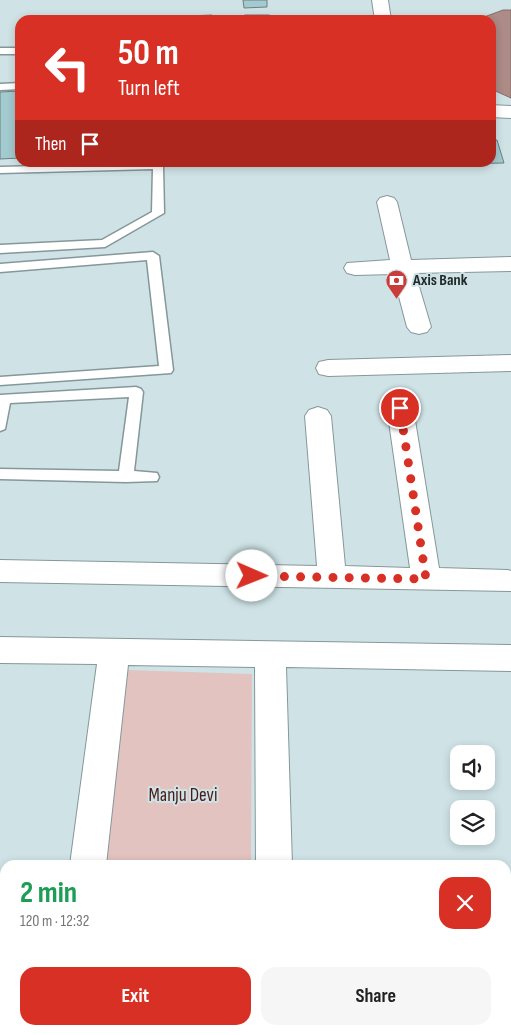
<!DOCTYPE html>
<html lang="en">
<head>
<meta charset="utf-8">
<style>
	:root { --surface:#fff; --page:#f6f6f6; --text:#222; --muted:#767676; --accent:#d93025 }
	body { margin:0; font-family:"Sofia Sans Condensed",sans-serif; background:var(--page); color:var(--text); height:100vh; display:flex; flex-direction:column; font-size:19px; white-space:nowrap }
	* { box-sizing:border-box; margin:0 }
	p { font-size:16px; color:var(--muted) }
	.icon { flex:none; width:28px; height:28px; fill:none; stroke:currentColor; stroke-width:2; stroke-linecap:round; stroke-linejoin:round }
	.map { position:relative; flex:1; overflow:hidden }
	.sheet { position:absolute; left:0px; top:860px; width:511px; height:175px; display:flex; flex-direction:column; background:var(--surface); border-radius:15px 15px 0 0; box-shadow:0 2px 8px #0003 }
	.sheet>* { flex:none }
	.banner { position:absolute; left:15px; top:15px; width:481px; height:152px; border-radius:15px; box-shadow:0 2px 8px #0003; background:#d93025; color:#fff; overflow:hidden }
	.controls { position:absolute; left:450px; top:745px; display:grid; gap:10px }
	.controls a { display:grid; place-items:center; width:45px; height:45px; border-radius:10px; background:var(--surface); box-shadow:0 2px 8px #0003; font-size:25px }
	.pin { position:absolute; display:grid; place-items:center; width:42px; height:42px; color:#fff; margin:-21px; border:2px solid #fff; border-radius:50%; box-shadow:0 1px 5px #0007 }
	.me { position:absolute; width:55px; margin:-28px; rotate:91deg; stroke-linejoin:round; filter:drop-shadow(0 0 4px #0008) }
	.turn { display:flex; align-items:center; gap:18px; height:105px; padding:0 20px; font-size:22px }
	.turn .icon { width:65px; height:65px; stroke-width:2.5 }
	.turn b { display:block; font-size:35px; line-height:42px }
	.then { display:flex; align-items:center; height:48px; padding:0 20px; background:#0003; gap:10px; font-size:19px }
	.round { display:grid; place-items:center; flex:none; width:52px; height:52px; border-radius:15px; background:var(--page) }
	.head { display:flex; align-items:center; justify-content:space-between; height:85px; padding:0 20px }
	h1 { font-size:30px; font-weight:700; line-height:38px; color:#1e9e55 }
	.button { display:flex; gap:10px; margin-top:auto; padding:10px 20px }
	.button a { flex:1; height:58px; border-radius:15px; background:var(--accent); color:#fff; font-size:20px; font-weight:700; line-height:58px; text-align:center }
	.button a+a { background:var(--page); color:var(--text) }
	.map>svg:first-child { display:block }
	.green { fill:#e3c3bf }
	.water { fill:#ad8b87; stroke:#836e6b }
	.building { fill:#a3cacf; stroke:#6c7e80 }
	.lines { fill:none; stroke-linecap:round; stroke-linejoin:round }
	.lane-casing { stroke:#85979a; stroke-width:3 }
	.street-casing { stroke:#85979a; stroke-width:2 }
	.lane { fill:#fff; fill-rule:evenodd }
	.street { fill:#fff; fill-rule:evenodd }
	.route { stroke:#d93025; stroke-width:9; stroke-dasharray:0 16.2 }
	.labels { text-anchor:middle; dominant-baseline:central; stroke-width:4; stroke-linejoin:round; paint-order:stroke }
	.poi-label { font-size:16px; font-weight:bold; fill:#22292a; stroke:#cfe3e6; text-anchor:start }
	.near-park-label { font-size:19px; fill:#4a1b18; stroke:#cfe3e6 }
</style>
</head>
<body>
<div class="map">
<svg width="511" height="1035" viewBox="0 0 511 1035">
	<rect width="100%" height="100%" fill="#cfe3e6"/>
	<!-- green -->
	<polygon class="green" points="126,670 252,674 251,865 107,865"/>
	<!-- water -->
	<polygon class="water" points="503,10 511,10 511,98 491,89 491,20 476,20"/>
	<!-- building -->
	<g class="building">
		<polygon points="243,0 267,0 267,7 244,8"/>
		<polygon points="212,15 212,20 188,20 188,16"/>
		<rect x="245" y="15" width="24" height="5"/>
		<polygon points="20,91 20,158 0,159 0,92"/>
		<polygon points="491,140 497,140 504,163 451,164 491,162"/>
		<polygon points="385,162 438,162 438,163 385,164"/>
	</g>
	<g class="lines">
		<defs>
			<g id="lane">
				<rect x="0" y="48" width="20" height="6"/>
				<polygon points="20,83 20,89 0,90 0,84"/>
				<polygon points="158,163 163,166 164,213 105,247 0,253 0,245 102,240 152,212 153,169 0,173 0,167"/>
				<polygon points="153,252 159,256 173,370 171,373 0,385 0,377 159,366 147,260 0,272 0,264"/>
				<polygon points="136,387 141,389 143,392 134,471 157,473 159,477 157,481 126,482 0,479 0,469 119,471 129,397 10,403 5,429 0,431 0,395"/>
			</g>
			<g id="street">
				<polygon points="372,0 388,0 391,20 375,20"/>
				<polygon points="491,105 511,106 511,118 491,117"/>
				<polygon points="387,196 394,198 397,202 411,260 511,257 511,271 415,273 431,327 427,332 419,334 411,332 407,327 393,274 355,275 347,273 344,268 347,263 390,260 377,202 380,198"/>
				<polygon points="511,355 511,371 328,376 319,374 316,368 319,362 328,360"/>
				<polygon points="400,399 409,402 413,408 439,568 508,570 511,571 511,591 0,582 0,560 317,566 305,416 309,410 318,407 327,410 331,416 345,566 410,568 387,408 391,402"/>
				<polygon points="0,637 511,645 511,671 286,667 292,865 256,865 255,667 128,665 106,865 70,865 97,664 0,663"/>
				<rect x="0" y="876" width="5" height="36"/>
				<polygon points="269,1030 307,1030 308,1035 270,1035"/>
			</g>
		</defs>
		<!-- lane casing -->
		<use href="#lane" class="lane-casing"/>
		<!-- street casing -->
		<use href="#street" class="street-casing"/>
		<!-- lane -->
		<use href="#lane" class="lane"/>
		<!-- street -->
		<use href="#street" class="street"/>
	</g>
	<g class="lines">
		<!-- route -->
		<polyline class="route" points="252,576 426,579 400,408"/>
	</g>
	<!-- icons -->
	<defs>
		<symbol id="bank-pin" viewBox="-11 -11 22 30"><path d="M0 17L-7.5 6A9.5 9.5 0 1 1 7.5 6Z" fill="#ca3c3a" stroke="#cfe3e6"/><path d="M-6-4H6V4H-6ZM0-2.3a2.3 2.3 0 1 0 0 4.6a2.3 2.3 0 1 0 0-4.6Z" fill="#fff"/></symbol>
	</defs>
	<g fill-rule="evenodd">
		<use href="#bank-pin" x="384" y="268" width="25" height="34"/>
	</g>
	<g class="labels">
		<!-- poi labels -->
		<g class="poi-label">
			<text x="413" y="280">Axis Bank</text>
		</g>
		<!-- near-park labels -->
		<g class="near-park-label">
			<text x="183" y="795">Manju Devi</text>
		</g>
	</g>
</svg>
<div class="controls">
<a><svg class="icon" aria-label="sound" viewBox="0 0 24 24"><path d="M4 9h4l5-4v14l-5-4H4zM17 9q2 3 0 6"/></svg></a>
<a><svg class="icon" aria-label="layers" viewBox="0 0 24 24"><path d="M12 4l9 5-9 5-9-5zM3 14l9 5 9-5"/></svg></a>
</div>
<div class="pin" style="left:400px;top:408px;background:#d93025"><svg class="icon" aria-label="arrive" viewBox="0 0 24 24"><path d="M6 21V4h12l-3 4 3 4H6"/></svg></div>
<svg class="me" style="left:252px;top:576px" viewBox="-20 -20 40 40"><circle r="19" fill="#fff"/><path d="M0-13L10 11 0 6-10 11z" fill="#d93025"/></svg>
<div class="banner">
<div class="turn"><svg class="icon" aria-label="left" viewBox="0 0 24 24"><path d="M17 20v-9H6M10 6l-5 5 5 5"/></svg><div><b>50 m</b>Turn left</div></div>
<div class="then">Then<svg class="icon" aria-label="arrive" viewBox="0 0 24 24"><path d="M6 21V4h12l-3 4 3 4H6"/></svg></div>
</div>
<section class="sheet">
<div class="head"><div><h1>2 min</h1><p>120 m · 12:32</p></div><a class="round" style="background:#d93025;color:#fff"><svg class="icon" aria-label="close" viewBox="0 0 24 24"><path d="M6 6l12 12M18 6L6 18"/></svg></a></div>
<div class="button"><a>Exit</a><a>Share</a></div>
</section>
</div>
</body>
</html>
